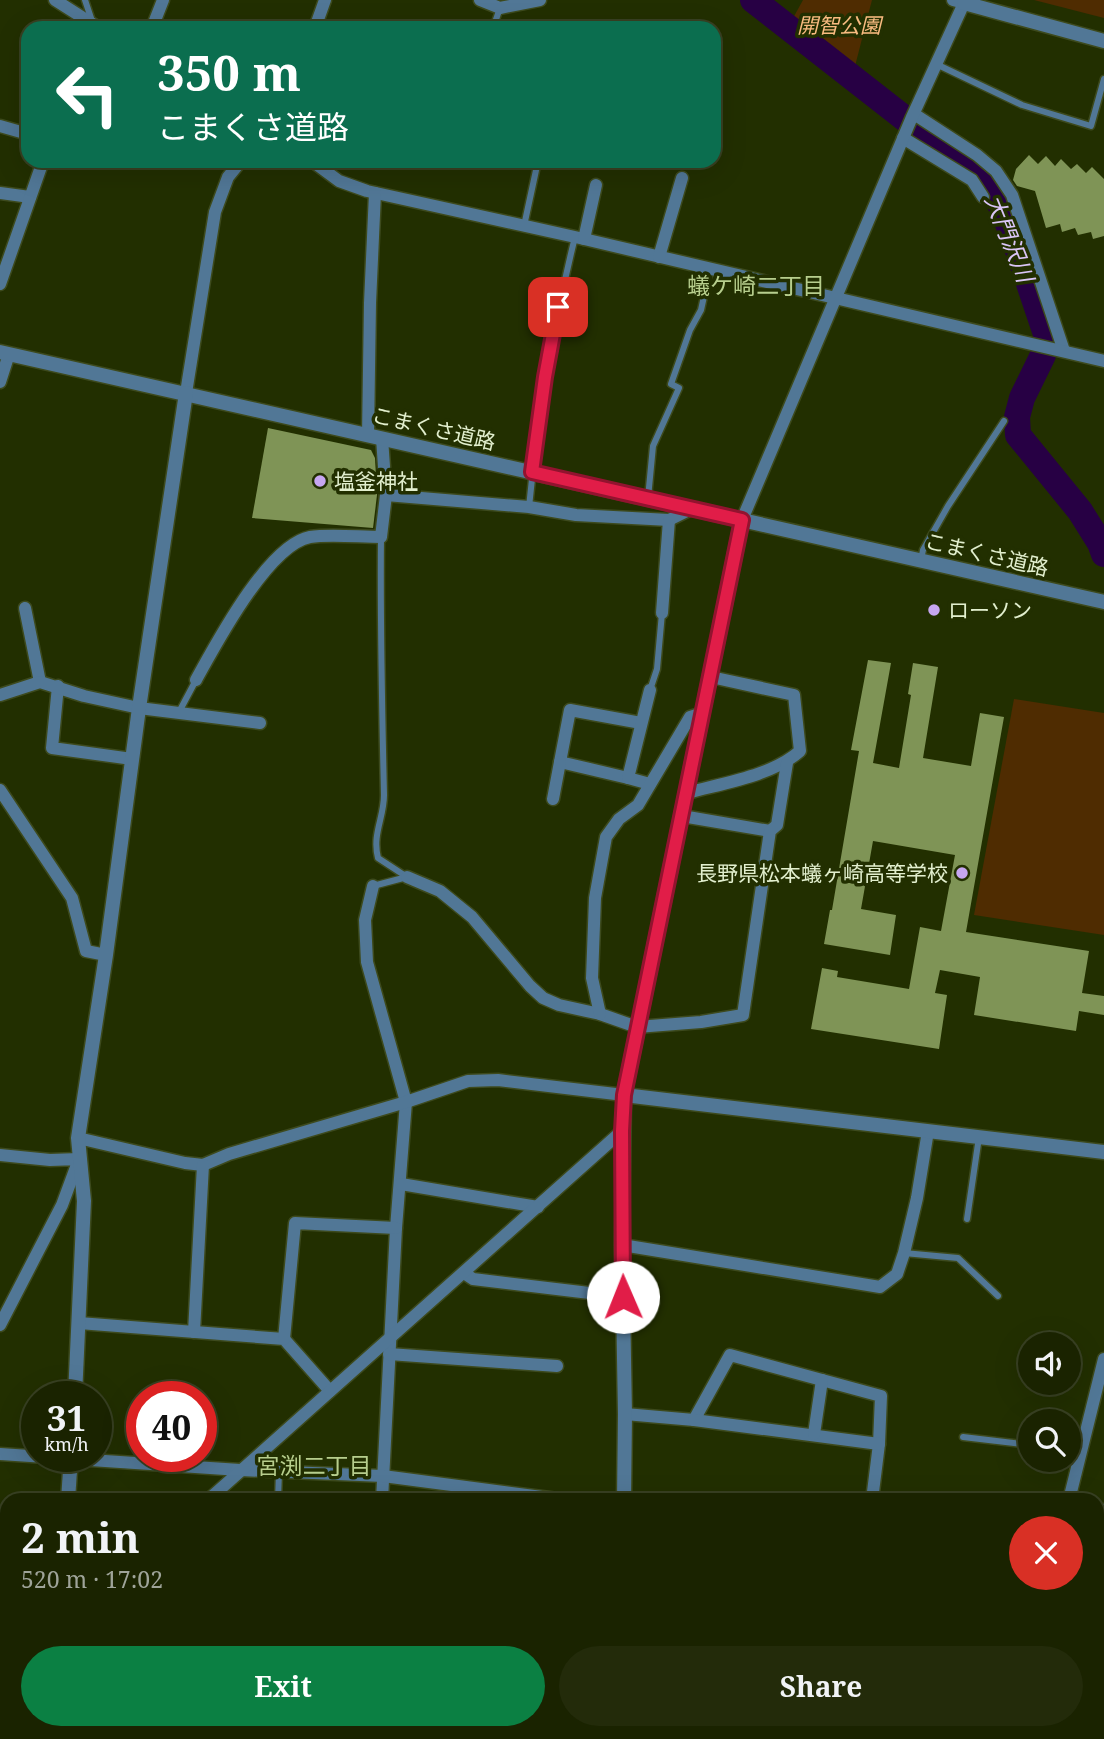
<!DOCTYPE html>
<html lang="en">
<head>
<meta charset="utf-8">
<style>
	:root { --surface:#1a2300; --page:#232b0a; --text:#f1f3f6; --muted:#9fa499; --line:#384022; --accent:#0b8043 }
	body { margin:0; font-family:"Noto Serif","Noto Sans JP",serif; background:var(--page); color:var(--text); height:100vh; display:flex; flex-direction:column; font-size:26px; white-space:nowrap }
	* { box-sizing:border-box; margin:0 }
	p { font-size:23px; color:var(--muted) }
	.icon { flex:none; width:38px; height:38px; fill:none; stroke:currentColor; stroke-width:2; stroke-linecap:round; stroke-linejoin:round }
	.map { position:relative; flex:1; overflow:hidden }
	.panel { position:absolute; left:0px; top:1493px; width:1104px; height:247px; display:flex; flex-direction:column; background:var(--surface); border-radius:21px 21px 0 0; box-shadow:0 7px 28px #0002,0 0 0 2px var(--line) }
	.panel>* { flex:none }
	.top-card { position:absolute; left:21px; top:21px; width:700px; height:147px; border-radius:21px; box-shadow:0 7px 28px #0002,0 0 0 2px var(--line); background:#0b6e4f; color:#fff; overflow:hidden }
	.fabs { position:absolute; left:1018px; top:1332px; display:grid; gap:14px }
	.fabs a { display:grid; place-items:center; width:63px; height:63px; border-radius:50%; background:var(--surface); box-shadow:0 7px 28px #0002,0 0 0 2px var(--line); font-size:35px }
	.speed { position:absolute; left:21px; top:1381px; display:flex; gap:14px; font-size:35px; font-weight:700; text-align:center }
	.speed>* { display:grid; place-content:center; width:91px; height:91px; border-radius:50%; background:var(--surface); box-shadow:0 7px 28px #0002,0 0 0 2px var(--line); line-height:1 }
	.speed small { font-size:18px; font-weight:400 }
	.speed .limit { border:10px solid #d22; background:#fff; color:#111 }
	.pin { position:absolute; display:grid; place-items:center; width:60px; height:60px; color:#fff; margin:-30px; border-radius:14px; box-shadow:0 4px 10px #0006 }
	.me { position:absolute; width:77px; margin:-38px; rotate:359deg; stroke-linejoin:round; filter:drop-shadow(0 0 5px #0008) }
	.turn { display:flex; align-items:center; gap:24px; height:147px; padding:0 21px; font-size:32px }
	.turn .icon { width:91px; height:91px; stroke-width:2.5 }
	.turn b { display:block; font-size:49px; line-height:60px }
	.round { display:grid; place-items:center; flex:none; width:74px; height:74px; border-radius:37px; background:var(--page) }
	.summary { display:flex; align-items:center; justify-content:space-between; height:119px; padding:0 21px }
	h1 { font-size:42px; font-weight:700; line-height:52px }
	.primary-button { display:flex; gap:14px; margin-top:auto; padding:14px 21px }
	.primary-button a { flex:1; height:80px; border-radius:42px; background:var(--accent); color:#fff; font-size:28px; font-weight:700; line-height:80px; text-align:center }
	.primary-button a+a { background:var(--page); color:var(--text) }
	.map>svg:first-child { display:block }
	.green { fill:#4f2c01 }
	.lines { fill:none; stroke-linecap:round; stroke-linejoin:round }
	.river { stroke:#270044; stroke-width:26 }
	.building { fill:#7f9456 }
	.service-casing { stroke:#3d4a1d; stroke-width:9 }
	.minor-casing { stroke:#3d4a1d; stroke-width:15 }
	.tertiary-casing { stroke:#3d4a1d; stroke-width:17 }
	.secondary-casing { stroke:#3d4a1d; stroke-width:17 }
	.service { stroke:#517796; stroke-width:6 }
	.minor { stroke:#517796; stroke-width:12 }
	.tertiary { stroke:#517796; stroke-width:14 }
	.secondary { stroke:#65a3d5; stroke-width:14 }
	.route-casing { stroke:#92132f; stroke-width:18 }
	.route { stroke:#e11d48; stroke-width:12 }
	.poi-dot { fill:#c6a6f0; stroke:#222f00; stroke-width:2.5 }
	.labels { text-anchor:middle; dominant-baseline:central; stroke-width:7; stroke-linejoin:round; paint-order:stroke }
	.park-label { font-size:21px; font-style:italic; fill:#f9bb80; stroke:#222f00 }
	.street-label { font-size:21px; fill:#e2efce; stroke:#222f00 }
	.poi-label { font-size:21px; fill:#e2efce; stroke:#222f00; text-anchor:start }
	.water-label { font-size:23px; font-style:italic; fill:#dac5f6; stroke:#222f00 }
	.neighbourhood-label { font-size:23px; fill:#b7ce8d; stroke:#222f00 }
</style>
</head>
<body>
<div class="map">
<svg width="1104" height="1739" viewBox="0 0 1104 1739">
	<rect width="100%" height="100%" fill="#222f00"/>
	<!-- green -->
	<g class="green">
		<polygon points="803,0 872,0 854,70 792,20"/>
		<polygon points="1034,0 1104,0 1104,18"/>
		<polygon points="1014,699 1104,713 1104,935 974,915"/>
	</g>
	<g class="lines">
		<!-- river -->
		<polyline class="river" points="753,0 922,132 982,174 997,197 1013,236 1047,337 1043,355 1022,398 1017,417 1018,435 1080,511 1100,543 1104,554"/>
	</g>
	<!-- building -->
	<g class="building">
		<polygon points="1029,155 1038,164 1046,156 1055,166 1061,159 1071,169 1077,164 1086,173 1092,167 1104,179 1104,236 1093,239 1091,232 1078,235 1075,228 1062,232 1060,224 1046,228 1035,191 1017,186 1013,180 1016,169"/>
		<polygon points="268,428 371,450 375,458 377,495 373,528 252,518"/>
		<polygon points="868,660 891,663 873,763 899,768 911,695 908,694 913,663 938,667 923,758 971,766 980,713 1004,717 966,932 1089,951 1082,993 1104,996 1104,1015 1079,1011 1076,1031 974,1015 980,977 940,970 935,993 947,995 939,1049 811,1029 822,968 838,971 837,977 909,989 920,927 941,931 955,855 873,841 861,909 896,915 890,955 824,944 830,910 832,910 859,751 851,750"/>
	</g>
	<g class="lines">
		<defs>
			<g id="service">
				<polyline points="85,0 92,21"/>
				<polyline points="493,28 500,8"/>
				<polyline points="936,64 1022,105 1091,126 1104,79"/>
				<polyline points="524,226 538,161"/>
				<polyline points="648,498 653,446 679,388 671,384 690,330 701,310 710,269"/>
				<path d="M 529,507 C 538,416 553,326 575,237"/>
				<path d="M 381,537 C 380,623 382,709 384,795 C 384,818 372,834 378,858 L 407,877"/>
				<polyline points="921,560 923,550 948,506 1004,421"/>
				<polyline points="650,690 657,669 662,613"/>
				<polyline points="179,712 196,680"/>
				<polyline points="373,886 407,877"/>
				<polyline points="967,1219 979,1137"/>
				<polyline points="904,1253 958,1258 998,1296"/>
				<polyline points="963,1437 1031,1445"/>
				<polyline points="1069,1450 1081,1451"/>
				<polyline points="278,1500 279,1472"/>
				<polyline points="462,1739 462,1732"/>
				<polyline points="545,1739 546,1732"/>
			</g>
			<g id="minor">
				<polyline points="55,0 99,28"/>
				<polyline points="480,0 500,8 540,0"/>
				<polyline points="152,28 163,0"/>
				<polyline points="315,28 325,0"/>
				<polyline points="914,114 977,155 996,171 1012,195 1064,351"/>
				<polyline points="0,126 28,134"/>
				<polyline points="903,138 972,180 983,197"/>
				<polyline points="312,161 339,181 367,191 584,239 1104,361"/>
				<polyline points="0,193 30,197"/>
				<polyline points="584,239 596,185"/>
				<polyline points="659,257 682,178"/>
				<polyline points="0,284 43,161"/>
				<polyline points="0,382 9,354"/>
				<polyline points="186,393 215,212 228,177 241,161"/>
				<polyline points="368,435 370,303 375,193"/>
				<polyline points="386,495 529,507 576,515 669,520 693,508"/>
				<polyline points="742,520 912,117 964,3 953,0"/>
				<polyline points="25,608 40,682"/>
				<polyline points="662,613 669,520"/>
				<path d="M 196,680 C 216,644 268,545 310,537 C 330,534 359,537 381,537 L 386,495 L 382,438"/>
				<polyline points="58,686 52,748 132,759"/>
				<polyline points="0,695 40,682 84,696 139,708 260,723"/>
				<polyline points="628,778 560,762 570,710 641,723"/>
				<polyline points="650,784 628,778 650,690"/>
				<polyline points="0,790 72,898 86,951 106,955"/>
				<path d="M 687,793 C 723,783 772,776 800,751 L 794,695 L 711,677"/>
				<polyline points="553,799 560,762"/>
				<polyline points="682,816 770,831"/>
				<polyline points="407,877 440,891 472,917 530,986 543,998 559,1005 600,1014 637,1027 701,1022 743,1015 770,831 777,825 787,763"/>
				<polyline points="373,886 365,920 367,962 406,1102 396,1228 382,1500"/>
				<polyline points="600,1014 592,978 595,898 606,837 619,819 638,805 690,717 703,713"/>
				<polyline points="78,1138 185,1163 203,1165 229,1154 406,1102 468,1081 498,1080 624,1095"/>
				<polyline points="0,1155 50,1160 79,1159 62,1205 0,1325"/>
				<polyline points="401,1184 538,1207"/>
				<polyline points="622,1245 880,1287 897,1274 904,1253 917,1198 928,1131"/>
				<polyline points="464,1273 473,1279 623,1297"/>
				<polyline points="79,1323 284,1339 330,1391"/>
				<polyline points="194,1332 203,1165"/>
				<polyline points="284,1339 295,1223 396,1228"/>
				<polyline points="389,1354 557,1366"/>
				<polyline points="625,1414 694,1420 730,1355 881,1396 879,1444 872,1500"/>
				<polyline points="694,1420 879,1444"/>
				<polyline points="814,1434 822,1380"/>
				<polyline points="0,1454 240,1470 383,1476 565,1500"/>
				<polyline points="208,1500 622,1131"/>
				<polyline points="1069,1500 1104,1359"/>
				<polyline points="1097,1607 1104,1609"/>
				<polyline points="0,1683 7,1678"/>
				<polyline points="371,1739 372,1732"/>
				<polyline points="829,1739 831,1732"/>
			</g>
			<g id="tertiary">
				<polyline points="964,3 1104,41"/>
				<polyline points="0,352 1104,602"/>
				<polyline points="624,1095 1104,1152"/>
				<polyline points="75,1396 84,1201 78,1138 106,955 139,708 186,393"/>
				<polyline points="68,1500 71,1456"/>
				<polyline points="624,1500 625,1414 622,1245 624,1095 742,520"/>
				<polyline points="628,1732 629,1739"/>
				<polyline points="52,1739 53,1732"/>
			</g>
			<g id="secondary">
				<polyline points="1097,1518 1104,1511"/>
				<polyline points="903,1739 909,1732"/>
			</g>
		</defs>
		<!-- service casing -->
		<use href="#service" class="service-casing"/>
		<!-- minor casing -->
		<use href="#minor" class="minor-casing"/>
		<!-- tertiary casing -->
		<use href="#tertiary" class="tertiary-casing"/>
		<!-- secondary casing -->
		<use href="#secondary" class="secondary-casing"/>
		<!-- service -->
		<use href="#service" class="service"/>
		<!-- minor -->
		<use href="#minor" class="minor"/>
		<!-- tertiary -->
		<use href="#tertiary" class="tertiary"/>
		<!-- secondary -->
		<use href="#secondary" class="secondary"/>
	</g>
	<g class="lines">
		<defs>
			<polyline id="route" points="558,307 545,377 532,472 742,520 624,1095 622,1131 623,1297"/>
		</defs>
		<!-- route casing -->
		<use href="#route" class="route-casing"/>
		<!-- route -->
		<use href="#route" class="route"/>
	</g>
	<!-- markers -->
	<g class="poi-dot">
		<circle cx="320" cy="481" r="7"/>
		<circle cx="934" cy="610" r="7"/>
		<circle cx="962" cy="873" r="7"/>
	</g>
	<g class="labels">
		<!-- park labels -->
		<g class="park-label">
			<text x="839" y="25">開智公園</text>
		</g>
		<!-- street labels -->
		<g class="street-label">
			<text transform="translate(434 428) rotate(13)">こまくさ道路</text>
			<text transform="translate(987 554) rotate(13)">こまくさ道路</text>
		</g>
		<!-- poi labels -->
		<g class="poi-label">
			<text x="334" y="481">塩釜神社</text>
			<text x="948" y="610">ローソン</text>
			<text x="948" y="873" text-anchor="end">長野県松本蟻ヶ崎高等学校</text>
		</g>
		<!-- water labels -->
		<g class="water-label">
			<text transform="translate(1010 238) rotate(68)">大門沢川</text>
		</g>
		<!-- neighbourhood labels -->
		<g class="neighbourhood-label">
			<text x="756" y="285">蟻ケ崎二丁目</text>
			<text x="314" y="1465">宮渕二丁目</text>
		</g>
	</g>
</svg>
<div class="fabs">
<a><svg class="icon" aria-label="sound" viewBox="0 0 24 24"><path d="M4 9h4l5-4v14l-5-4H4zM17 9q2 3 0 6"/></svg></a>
<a><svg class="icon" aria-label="search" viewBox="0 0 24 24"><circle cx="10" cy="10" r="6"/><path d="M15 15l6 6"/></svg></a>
</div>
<div class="speed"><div>31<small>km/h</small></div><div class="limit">40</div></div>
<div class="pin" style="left:558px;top:307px;background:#d93025"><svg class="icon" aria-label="arrive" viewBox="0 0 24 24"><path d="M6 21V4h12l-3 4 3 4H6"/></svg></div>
<svg class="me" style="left:623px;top:1297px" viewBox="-20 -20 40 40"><circle r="19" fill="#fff"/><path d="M0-13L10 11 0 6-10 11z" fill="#e11d48"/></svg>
<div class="top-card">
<div class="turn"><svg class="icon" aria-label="left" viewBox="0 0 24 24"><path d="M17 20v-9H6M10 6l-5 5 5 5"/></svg><div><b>350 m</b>こまくさ道路</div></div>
</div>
<section class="panel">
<div class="summary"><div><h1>2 min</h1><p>520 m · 17:02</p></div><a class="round" style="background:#d93025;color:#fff"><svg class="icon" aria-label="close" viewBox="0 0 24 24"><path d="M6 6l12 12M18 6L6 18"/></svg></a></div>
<div class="primary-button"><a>Exit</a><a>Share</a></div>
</section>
</div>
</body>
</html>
